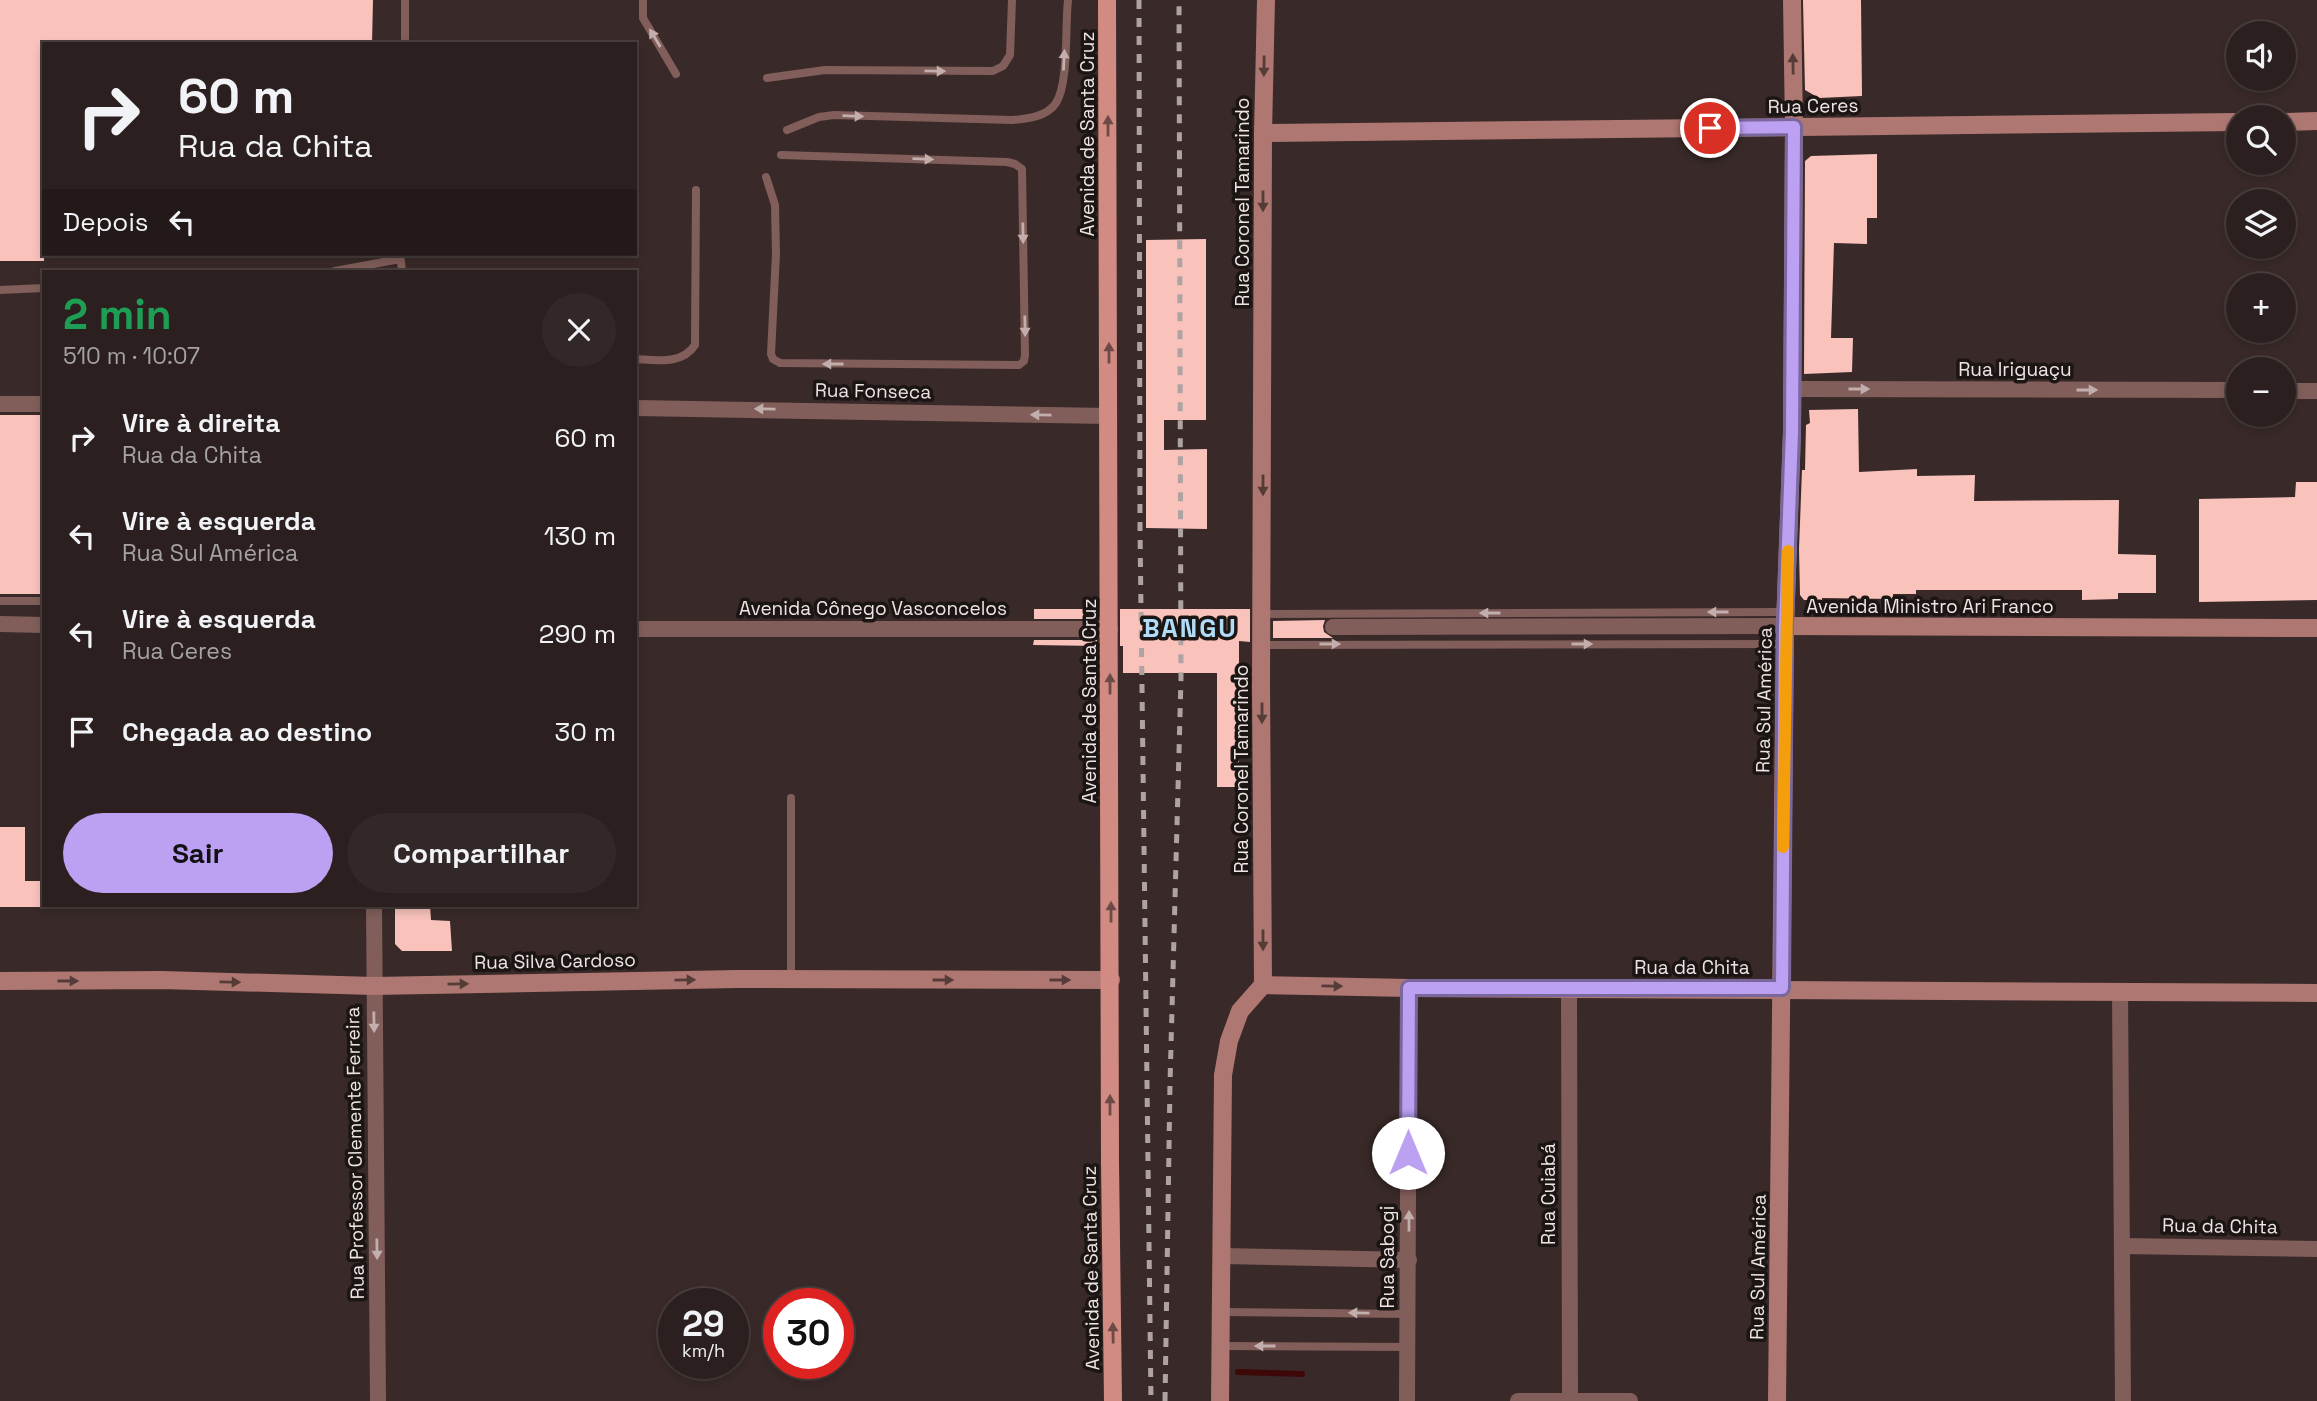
<!DOCTYPE html>
<html lang="pt">
<head>
<meta charset="utf-8">
<style>
	:root { --surface:#2b201f; --page:#332828; --text:#f1f3f6; --muted:#a6a3a4; --line:#473e3d; --accent:#bca0f2 }
	body { margin:0; font-family:"Space Grotesk",sans-serif; background:var(--page); color:var(--text); height:100vh; display:flex; flex-direction:column; font-size:26px; white-space:nowrap }
	* { box-sizing:border-box; margin:0 }
	p { font-size:23px; color:var(--muted) }
	.icon { flex:none; width:38px; height:38px; fill:none; stroke:currentColor; stroke-width:2; stroke-linecap:round; stroke-linejoin:round }
	.map { position:relative; flex:1; overflow:hidden }
	.panel { position:absolute; left:42px; top:270px; width:595px; height:637px; display:flex; flex-direction:column; background:var(--surface); border-radius:0px; box-shadow:0 4px 10px #0003,0 0 0 2px var(--line) }
	.panel>* { flex:none }
	.top-card { position:absolute; left:42px; top:42px; width:595px; height:214px; border-radius:0px; box-shadow:0 4px 10px #0003,0 0 0 2px var(--line); background:#2b201f; color:var(--text); overflow:hidden }
	.controls { position:absolute; left:2226px; top:21px; display:grid; gap:14px }
	.controls a { display:grid; place-items:center; width:70px; height:70px; border-radius:50%; background:var(--surface); box-shadow:0 4px 10px #0003,0 0 0 2px var(--line); font-size:35px }
	.speed { position:absolute; left:658px; top:1288px; display:flex; gap:14px; font-size:35px; font-weight:700; text-align:center }
	.speed>* { display:grid; place-content:center; width:91px; height:91px; border-radius:50%; background:var(--surface); box-shadow:0 4px 10px #0003,0 0 0 2px var(--line); line-height:1 }
	.speed small { font-size:18px; font-weight:400 }
	.speed .limit { border:10px solid #d22; background:#fff; color:#111 }
	.pin { position:absolute; display:grid; place-items:center; width:60px; height:60px; color:#fff; margin:-30px; border:4px solid #fff; border-radius:50%; box-shadow:0 2px 7px #0007 }
	.me { position:absolute; width:77px; margin:-38px; rotate:0deg; stroke-linejoin:round; filter:drop-shadow(0 0 5px #0008) }
	.turn { display:flex; align-items:center; gap:24px; height:147px; padding:0 21px; font-size:32px }
	.turn .icon { width:91px; height:91px; stroke-width:2.5 }
	.turn b { display:block; font-size:49px; line-height:60px }
	.then { display:flex; align-items:center; height:66px; padding:0 21px; background:#0003; gap:14px; font-size:26px }
	.round { display:grid; place-items:center; flex:none; width:74px; height:74px; border-radius:37px; background:var(--page) }
	.head { display:flex; align-items:center; justify-content:space-between; height:119px; padding:0 21px }
	h1 { font-size:42px; font-weight:600; line-height:52px; color:#1e9e55 }
	.button { display:flex; gap:14px; margin-top:auto; padding:14px 21px }
	.button a { flex:1; height:80px; border-radius:42px; background:var(--accent); color:#111; font-size:28px; font-weight:600; line-height:80px; text-align:center }
	.button a+a { background:var(--page); color:var(--text) }
	ul { padding:0; list-style:none }
	li { display:flex; align-items:center; gap:21px; height:98px; padding:0 21px }
	li div { flex:1 }
	li b { display:block; font-size:26px }
	li em { font-style:normal }
	.map>svg:first-child { display:block }
	.lines { fill:none; stroke-linecap:round; stroke-linejoin:round }
	.stream { stroke:#3f0808; stroke-width:6 }
	.building { fill:#f9c3bc }
	.lane { stroke:#815e5a; stroke-width:8 }
	.street { stroke:#815e5a; stroke-width:16 }
	.secondary { stroke:#af7771; stroke-width:18 }
	.primary { stroke:#d28b83; stroke-width:18 }
	.rail { stroke:#aea3a2; stroke-width:5; stroke-dasharray:9 9; stroke-linecap:butt }
	.oneway { fill:#c2aeac }
	.oneway2 { fill:#563c39 }
	.oneway3 { fill:#6d4a46 }
	.route-casing { stroke:#7a689d; stroke-width:18 }
	.route { stroke:#bca0f2; stroke-width:12 }
	.slow { stroke:#f59e0b; stroke-width:12 }
	.labels { text-anchor:middle; dominant-baseline:central; stroke-width:7; stroke-linejoin:round; paint-order:stroke }
	.street-label { font-size:19px; fill:#eee4e3; stroke:#1b1514 }
	.district-label { font-size:26px; font-weight:bold; letter-spacing:2px; fill:#b0dcf8; stroke:#1b1514 }
</style>
</head>
<body>
<div class="map">
<svg width="2317" height="1401" viewBox="0 0 2317 1401">
	<rect width="100%" height="100%" fill="#392a29"/>
	<g class="lines">
		<!-- stream -->
		<polyline class="stream" points="1238,1372 1302,1374"/>
	</g>
	<!-- building -->
	<g class="building">
		<polygon points="0,0 373,0 372,44 44,44 44,261 0,261"/>
		<polygon points="1803,0 1861,0 1862,96 1819,98 1805,90"/>
		<polygon points="1877,154 1877,218 1867,218 1867,244 1834,243 1831,338 1853,338 1852,372 1804,374 1805,161 1811,156"/>
		<polygon points="1206,239 1206,420 1164,420 1164,450 1207,449 1207,529 1146,528 1146,240"/>
		<polygon points="1858,409 1859,472 1917,469 1917,476 1975,475 1974,501 2119,500 2118,554 2156,555 2156,593 2118,593 2118,599 2082,600 2082,590 1916,590 1916,594 1893,594 1893,599 1822,598 1822,600 1804,600 1800,595 1799,549 1802,470 1805,470 1806,425 1810,423 1809,410"/>
		<rect x="0" y="415" width="44" height="179"/>
		<polygon points="2296,482 2317,482 2317,600 2199,602 2199,499 2295,497"/>
		<rect x="1034" y="609" width="63" height="10"/>
		<polygon points="1120,609 1250,609 1250,642 1239,641 1239,787 1217,787 1217,673 1123,673 1123,646 1120,646"/>
		<polygon points="1325,620 1323,626 1324,632 1333,638 1273,638 1273,621"/>
		<polygon points="1034,640 1097,640 1097,646 1033,645"/>
		<polygon points="0,827 25,827 25,881 44,881 44,907 0,907"/>
		<polygon points="395,905 430,905 431,920 450,921 452,951 402,951 395,944"/>
	</g>
	<g class="lines">
		<!-- lane -->
		<g class="lane">
			<polyline points="643,0 643,18 676,74"/>
			<polyline points="405,44 405,0"/>
			<polyline points="767,78 825,70 993,71 1003,66 1010,55 1012,0"/>
			<path d="M 787,130 L 819,117 L 834,115 L 1012,120 C 1026,119 1047,117 1056,103 C 1069,83 1065,25 1068,0"/>
			<polyline points="766,177 775,205 776,254 771,354 773,359 780,363 1019,365 1024,361 1025,355 1022,169 1015,164 1007,162 781,155"/>
			<polyline points="400,254 402,271"/>
			<polyline points="335,271 400,259"/>
			<polyline points="0,290 44,288"/>
			<path d="M 635,359 C 657,360 682,365 695,345 L 696,190"/>
			<polyline points="0,601 44,601"/>
			<polyline points="1262,614 1786,612"/>
			<polyline points="1262,645 1784,644"/>
			<polyline points="791,979 791,798"/>
			<polyline points="1221,1312 1408,1314"/>
			<polyline points="1221,1346 1408,1347"/>
		</g>
		<!-- street -->
		<g class="street">
			<polyline points="1791,389 2238,390"/>
			<polyline points="2284,391 2317,391"/>
			<polyline points="0,404 44,404"/>
			<polyline points="635,408 1109,416"/>
			<polyline points="0,624 44,625"/>
			<polyline points="1333,627 1785,626"/>
			<polyline points="635,629 1110,629"/>
			<polyline points="374,905 378,1401"/>
			<polyline points="1569,988 1570,1400"/>
			<polyline points="2120,991 2123,1401"/>
			<polyline points="2122,1246 2317,1249"/>
			<polyline points="1221,1256 1409,1260"/>
			<polyline points="1407,1401 1409,988"/>
			<polyline points="1518,1401 1630,1401"/>
		</g>
		<!-- secondary -->
		<g class="secondary">
			<polyline points="2284,122 2317,121"/>
			<polyline points="1263,133 2238,122"/>
			<polyline points="1785,626 2317,628"/>
			<polyline points="0,981 162,980 374,986 737,979 1111,980"/>
			<polyline points="1263,985 1409,988 2317,993"/>
			<polyline points="1220,1401 1223,1075 1229,1041 1240,1011 1263,985 1261,685 1263,133 1266,0"/>
			<polyline points="1777,1401 1785,626 1792,432 1794,127 1792,0"/>
		</g>
		<!-- primary -->
		<polyline class="primary" points="1107,0 1110,1162 1113,1401"/>
		<!-- rail -->
		<g class="rail">
			<polyline points="1139,0 1140,529 1151,1401"/>
			<polyline points="1165,1401 1170,1083 1181,678 1179,0"/>
		</g>
	</g>
	<!-- one-way arrows -->
	<defs><path id="oneway-solid" d="M-6-.8H1V-3.2L6.5 0L1 3.2V.8H-6Z" transform="scale(1.75)"/></defs>
	<g class="oneway">
		<use href="#oneway-solid" transform="translate(655 38) rotate(-121)"/>
		<use href="#oneway-solid" transform="translate(1064 60) rotate(-87)"/>
		<use href="#oneway-solid" transform="translate(935 71) rotate(1)"/>
		<use href="#oneway-solid" transform="translate(853 116) rotate(2)"/>
		<use href="#oneway-solid" transform="translate(923 159) rotate(2)"/>
		<use href="#oneway-solid" transform="translate(1023 233) rotate(89)"/>
		<use href="#oneway-solid" transform="translate(1025 326) rotate(89)"/>
		<use href="#oneway-solid" transform="translate(833 364) rotate(-180)"/>
		<use href="#oneway-solid" transform="translate(1859 389)"/>
		<use href="#oneway-solid" transform="translate(2087 390)"/>
		<use href="#oneway-solid" transform="translate(765 409) rotate(-179)"/>
		<use href="#oneway-solid" transform="translate(1041 415) rotate(-179)"/>
		<use href="#oneway-solid" transform="translate(1718 612) rotate(180)"/>
		<use href="#oneway-solid" transform="translate(1490 613) rotate(180)"/>
		<use href="#oneway-solid" transform="translate(1330 644)"/>
		<use href="#oneway-solid" transform="translate(1582 644)"/>
		<use href="#oneway-solid" transform="translate(374 1022) rotate(89)"/>
		<use href="#oneway-solid" transform="translate(1409 1221) rotate(-90)"/>
		<use href="#oneway-solid" transform="translate(377 1249) rotate(89)"/>
		<use href="#oneway-solid" transform="translate(1359 1313) rotate(-179)"/>
		<use href="#oneway-solid" transform="translate(1265 1346) rotate(-180)"/>
	</g>
	<g class="oneway2">
		<use href="#oneway-solid" transform="translate(1793 64) rotate(-91)"/>
		<use href="#oneway-solid" transform="translate(1264 66) rotate(91)"/>
		<use href="#oneway-solid" transform="translate(1263 201) rotate(90)"/>
		<use href="#oneway-solid" transform="translate(1263 485) rotate(90)"/>
		<use href="#oneway-solid" transform="translate(1262 713) rotate(90)"/>
		<use href="#oneway-solid" transform="translate(1263 940) rotate(90)"/>
		<use href="#oneway-solid" transform="translate(685 980) rotate(-1)"/>
		<use href="#oneway-solid" transform="translate(943 980)"/>
		<use href="#oneway-solid" transform="translate(1060 980)"/>
		<use href="#oneway-solid" transform="translate(68 981)"/>
		<use href="#oneway-solid" transform="translate(230 982) rotate(1)"/>
		<use href="#oneway-solid" transform="translate(458 984) rotate(-1)"/>
		<use href="#oneway-solid" transform="translate(1332 986) rotate(1)"/>
	</g>
	<g class="oneway3">
		<use href="#oneway-solid" transform="translate(1108 126) rotate(-90)"/>
		<use href="#oneway-solid" transform="translate(1109 353) rotate(-90)"/>
		<use href="#oneway-solid" transform="translate(1110 684) rotate(-90)"/>
		<use href="#oneway-solid" transform="translate(1111 912) rotate(-90)"/>
		<use href="#oneway-solid" transform="translate(1110 1105) rotate(-90)"/>
		<use href="#oneway-solid" transform="translate(1113 1333) rotate(-91)"/>
	</g>
	<g class="lines">
		<defs>
			<polyline id="route" points="1408,1153 1409,988 1782,988 1785,626 1792,432 1794,127 1710,128"/>
		</defs>
		<!-- route casing -->
		<use href="#route" class="route-casing"/>
		<!-- route -->
		<use href="#route" class="route"/>
		<!-- slow -->
		<polyline class="slow" points="1783,847 1788,551"/>
	</g>
	<g class="labels">
		<!-- street labels -->
		<g class="street-label">
			<text transform="translate(1813 106) rotate(-1)">Rua Ceres</text>
			<text transform="translate(1087 134) rotate(-90)">Avenida de Santa Cruz</text>
			<text transform="translate(1242 202) rotate(-90)">Rua Coronel Tamarindo</text>
			<text x="2015" y="369">Rua Iriguaçu</text>
			<text transform="translate(873 391) rotate(1)">Rua Fonseca</text>
			<text x="1930" y="606">Avenida Ministro Ari Franco</text>
			<text x="873" y="608">Avenida Cônego Vasconcelos</text>
			<text transform="translate(1764 700) rotate(-89)">Rua Sul América</text>
			<text transform="translate(1089 701) rotate(-90)">Avenida de Santa Cruz</text>
			<text transform="translate(1241 769) rotate(-90)">Rua Coronel Tamarindo</text>
			<text transform="translate(555 961) rotate(-1)">Rua Silva Cardoso</text>
			<text x="1692" y="967">Rua da Chita</text>
			<text transform="translate(355 1153) rotate(-91)">Rua Professor Clemente Ferreira</text>
			<text transform="translate(1548 1194) rotate(-90)">Rua Cuiabá</text>
			<text transform="translate(2220 1226) rotate(1)">Rua da Chita</text>
			<text transform="translate(1387 1257) rotate(-90)">Rua Sabogi</text>
			<text transform="translate(1758 1267) rotate(-89)">Rua Sul América</text>
			<text transform="translate(1091 1268) rotate(-91)">Avenida de Santa Cruz</text>
		</g>
		<!-- district labels -->
		<g class="district-label">
			<text x="1190" y="628">BANGU</text>
		</g>
	</g>
</svg>
<div class="controls">
<a><svg class="icon" aria-label="sound" viewBox="0 0 24 24"><path d="M4 9h4l5-4v14l-5-4H4zM17 9q2 3 0 6"/></svg></a>
<a><svg class="icon" aria-label="search" viewBox="0 0 24 24"><circle cx="10" cy="10" r="6"/><path d="M15 15l6 6"/></svg></a>
<a><svg class="icon" aria-label="layers" viewBox="0 0 24 24"><path d="M12 4l9 5-9 5-9-5zM3 14l9 5 9-5"/></svg></a>
<a>+</a>
<a>−</a>
</div>
<div class="speed"><div>29<small>km/h</small></div><div class="limit">30</div></div>
<div class="pin" style="left:1710px;top:128px;background:#d93025"><svg class="icon" aria-label="arrive" viewBox="0 0 24 24"><path d="M6 21V4h12l-3 4 3 4H6"/></svg></div>
<svg class="me" style="left:1408px;top:1153px" viewBox="-20 -20 40 40"><circle r="19" fill="#fff"/><path d="M0-13L10 11 0 6-10 11z" fill="#bca0f2"/></svg>
<div class="top-card">
<div class="turn"><svg class="icon" aria-label="right" viewBox="0 0 24 24"><path d="M7 20v-9h11M14 6l5 5-5 5"/></svg><div><b>60 m</b>Rua da Chita</div></div>
<div class="then">Depois<svg class="icon" aria-label="left" viewBox="0 0 24 24"><path d="M17 20v-9H6M10 6l-5 5 5 5"/></svg></div>
</div>
<section class="panel">
<div class="head"><div><h1>2 min</h1><p>510 m · 10:07</p></div><a class="round"><svg class="icon" aria-label="close" viewBox="0 0 24 24"><path d="M6 6l12 12M18 6L6 18"/></svg></a></div>
<ul>
<li><svg class="icon" aria-label="right" viewBox="0 0 24 24"><path d="M7 20v-9h11M14 6l5 5-5 5"/></svg><div><b>Vire à direita</b><p>Rua da Chita</p></div><em>60 m</em></li>
<li><svg class="icon" aria-label="left" viewBox="0 0 24 24"><path d="M17 20v-9H6M10 6l-5 5 5 5"/></svg><div><b>Vire à esquerda</b><p>Rua Sul América</p></div><em>130 m</em></li>
<li><svg class="icon" aria-label="left" viewBox="0 0 24 24"><path d="M17 20v-9H6M10 6l-5 5 5 5"/></svg><div><b>Vire à esquerda</b><p>Rua Ceres</p></div><em>290 m</em></li>
<li><svg class="icon" aria-label="arrive" viewBox="0 0 24 24"><path d="M6 21V4h12l-3 4 3 4H6"/></svg><div><b>Chegada ao destino</b></div><em>30 m</em></li>
</ul>
<div class="button"><a>Sair</a><a>Compartilhar</a></div>
</section>
</div>
</body>
</html>
